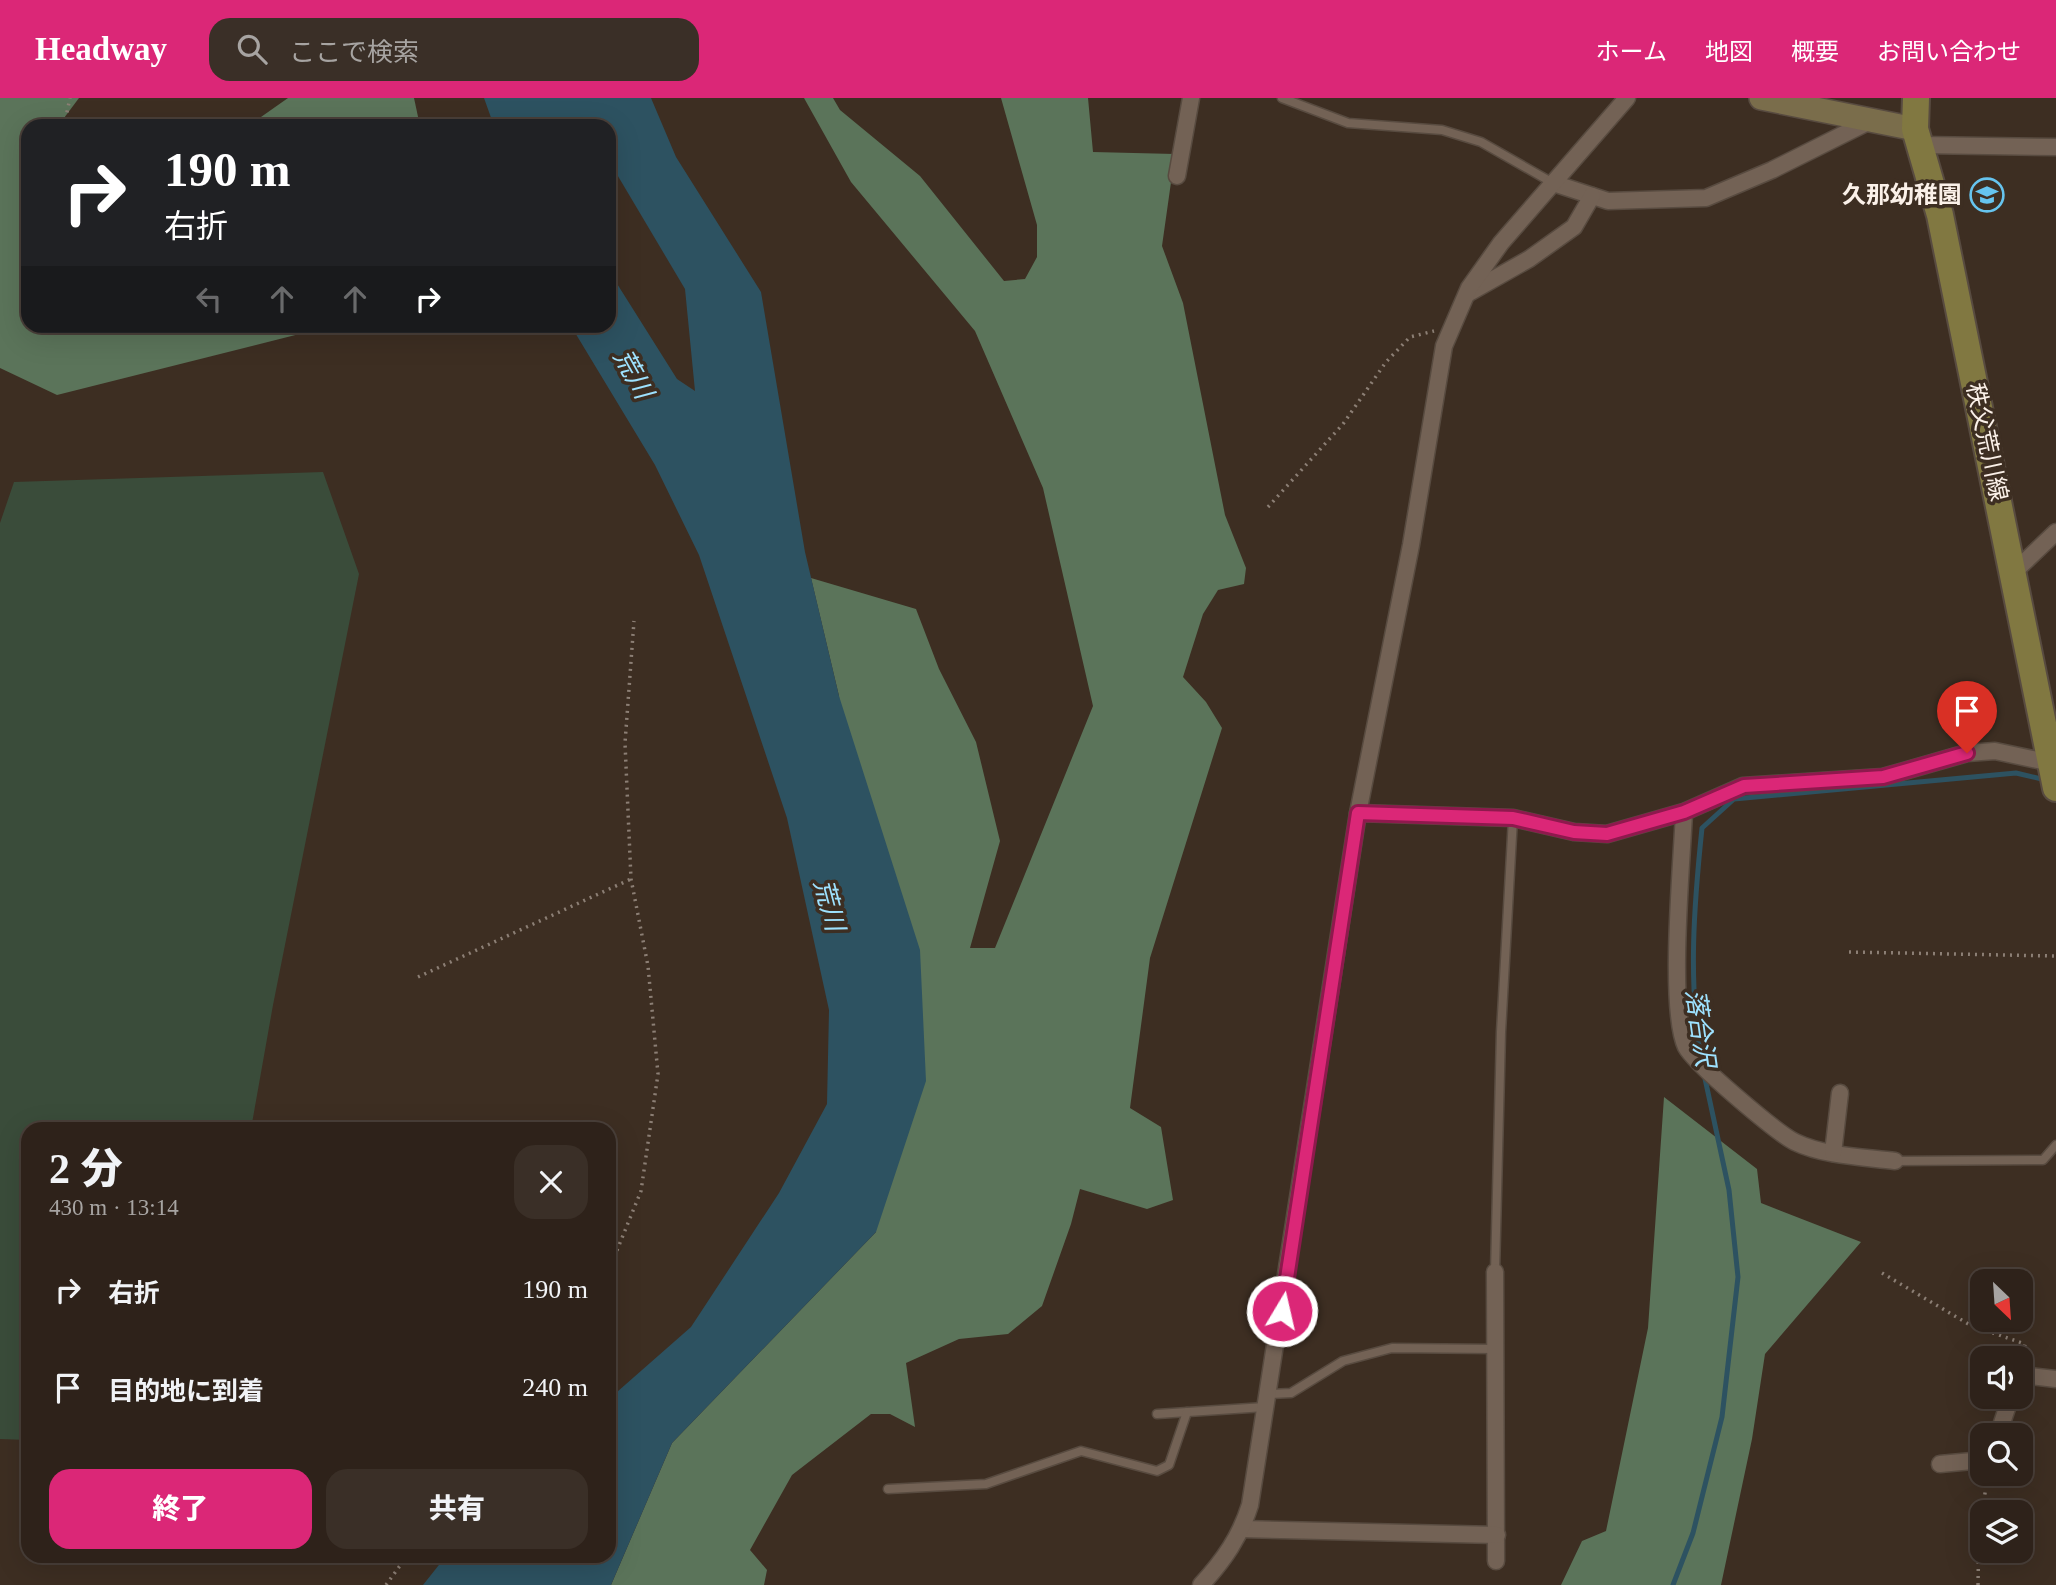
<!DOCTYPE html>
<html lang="ja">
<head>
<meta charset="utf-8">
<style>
	:root { --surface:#2e221a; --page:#3a2f27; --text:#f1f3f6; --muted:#a7a4a2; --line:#493f39; --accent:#db2777 }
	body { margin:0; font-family:"Times New Roman","Noto Sans JP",serif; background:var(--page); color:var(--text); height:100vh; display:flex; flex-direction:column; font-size:26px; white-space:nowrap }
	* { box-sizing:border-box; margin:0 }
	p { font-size:23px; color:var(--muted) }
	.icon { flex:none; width:38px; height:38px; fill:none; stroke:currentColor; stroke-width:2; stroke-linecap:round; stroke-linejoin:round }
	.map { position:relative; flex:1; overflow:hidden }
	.side { position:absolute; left:21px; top:1024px; width:595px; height:441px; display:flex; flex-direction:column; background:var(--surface); border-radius:21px; box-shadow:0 7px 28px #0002,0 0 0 2px var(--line) }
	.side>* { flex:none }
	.guide { position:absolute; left:21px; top:21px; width:595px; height:214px; border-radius:21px; box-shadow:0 7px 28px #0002,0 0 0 2px var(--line); background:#202124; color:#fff; overflow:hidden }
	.needle { width:46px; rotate:155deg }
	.controls { position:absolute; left:1970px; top:1171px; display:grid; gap:14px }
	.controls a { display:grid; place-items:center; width:63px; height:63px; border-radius:14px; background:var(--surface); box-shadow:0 7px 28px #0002,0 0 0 2px var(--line); font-size:35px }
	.pin { position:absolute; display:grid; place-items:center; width:60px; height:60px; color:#fff; margin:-72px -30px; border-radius:50% 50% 50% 0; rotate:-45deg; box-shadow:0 0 7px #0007 }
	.pin .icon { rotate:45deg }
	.me { position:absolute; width:77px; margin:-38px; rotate:9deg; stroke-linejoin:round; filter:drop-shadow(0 0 5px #0008) }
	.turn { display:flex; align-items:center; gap:24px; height:147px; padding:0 28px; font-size:32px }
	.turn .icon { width:91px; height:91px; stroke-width:2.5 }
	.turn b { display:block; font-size:49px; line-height:60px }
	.lanes { display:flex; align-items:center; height:66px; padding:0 28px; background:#0003; justify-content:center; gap:35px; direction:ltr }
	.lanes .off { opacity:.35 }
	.round { display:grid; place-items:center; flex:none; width:74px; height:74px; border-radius:21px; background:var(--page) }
	.head { display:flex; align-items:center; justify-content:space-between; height:119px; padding:0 28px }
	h1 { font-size:42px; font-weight:800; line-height:52px }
	.cta { display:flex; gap:14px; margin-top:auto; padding:14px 28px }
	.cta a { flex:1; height:80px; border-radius:21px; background:var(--accent); color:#fff; font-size:28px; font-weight:800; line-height:80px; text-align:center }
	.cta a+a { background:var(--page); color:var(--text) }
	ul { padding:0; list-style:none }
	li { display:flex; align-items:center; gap:21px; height:98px; padding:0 28px }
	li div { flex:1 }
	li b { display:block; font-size:26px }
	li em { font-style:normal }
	header { display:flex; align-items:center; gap:42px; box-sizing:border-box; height:98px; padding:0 35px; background:var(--accent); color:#fff }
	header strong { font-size:33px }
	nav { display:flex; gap:38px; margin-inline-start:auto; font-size:24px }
	.search { width:490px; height:63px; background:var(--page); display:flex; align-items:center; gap:18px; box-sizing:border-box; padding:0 24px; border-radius:21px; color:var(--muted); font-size:26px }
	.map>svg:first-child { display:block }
	.green { fill:#3a4c3a }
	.forest { fill:#5b745a }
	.water { fill:#2d5261 }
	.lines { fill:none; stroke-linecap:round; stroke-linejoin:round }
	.stream { stroke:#2d5261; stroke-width:5 }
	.lane-casing { stroke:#584b40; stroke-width:11 }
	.street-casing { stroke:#584b40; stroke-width:19 }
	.secondary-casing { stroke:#584b40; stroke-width:26 }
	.primary-casing { stroke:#584b40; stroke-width:30 }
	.path { stroke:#8c7f75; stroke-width:3.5; stroke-dasharray:2 5; stroke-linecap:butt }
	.lane { stroke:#736255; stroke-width:8 }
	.street { stroke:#736255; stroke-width:16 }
	.secondary { stroke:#7a6d4b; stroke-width:23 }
	.primary { stroke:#817841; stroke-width:26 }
	.route-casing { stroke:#8e194d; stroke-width:18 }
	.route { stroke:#db2777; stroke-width:12 }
	.labels { text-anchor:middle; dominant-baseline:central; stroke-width:7; stroke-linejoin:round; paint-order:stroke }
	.poi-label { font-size:24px; font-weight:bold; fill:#fbf1e9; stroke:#3d2e22; text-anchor:end }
	.street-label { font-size:24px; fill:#fbf1e9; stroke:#3d2e22 }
	.water-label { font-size:26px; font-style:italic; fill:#9ee2ff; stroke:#3d2e22 }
</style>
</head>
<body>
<header>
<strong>Headway</strong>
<div class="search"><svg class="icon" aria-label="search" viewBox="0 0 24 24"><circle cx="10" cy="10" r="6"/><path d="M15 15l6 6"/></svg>ここで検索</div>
<nav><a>ホーム</a><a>地図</a><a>概要</a><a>お問い合わせ</a></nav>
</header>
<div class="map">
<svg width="2056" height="1487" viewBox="0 0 2056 1487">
	<rect width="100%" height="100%" fill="#3d2e22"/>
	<!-- green -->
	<polygon class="green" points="323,374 359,476 273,907 251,1031 28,1031 28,1342 0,1341 0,425 14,384"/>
	<!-- forest -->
	<g class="forest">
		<polygon points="0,0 79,0 58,28 28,28 28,107 20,133 23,169 28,169 28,228 331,228 57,297 0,270"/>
		<polygon points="288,0 414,0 420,28 260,28 261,19"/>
		<polygon points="804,0 833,0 840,12 920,78 1004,183 1025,181 1037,159 1037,127 1001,0 1088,0 1093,54 1175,56 1162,148 1183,205 1225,417 1246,470 1244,486 1218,492 1203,516 1183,579 1206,604 1222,630 1150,860 1130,1010 1161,1029 1173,1102 1147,1111 1080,1091 1071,1126 1042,1208 1008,1236 959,1241 906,1265 915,1329 890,1316 871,1316 792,1377 750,1452 767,1472 764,1487 611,1487 672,1345 876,1134 839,598 811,480 916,511 939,571 976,644 1000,743 970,850 995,850 1093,608 1043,390 975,233 851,84"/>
		<polygon points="1664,999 1757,1071 1761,1105 1861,1144 1765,1256 1752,1341 1721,1487 1561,1487 1582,1443 1606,1433 1648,1230"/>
	</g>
	<!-- water -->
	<polygon class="water" points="484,0 651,0 676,59 761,194 805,454 839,598 920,852 926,983 876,1134 672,1345 611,1487 423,1487 446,1458 609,1458 609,1301 691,1229 779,1095 827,1006 829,912 787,720 699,457 655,367 571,228 609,228 609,173 677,281 695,293 685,191 609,63 609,28 494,28"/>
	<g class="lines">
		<!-- stream -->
		<g class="stream">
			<path d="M 1701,960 C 1688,883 1694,807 1702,730 L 1734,701 L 2016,675 L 2046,682"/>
			<polyline points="1673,1487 1693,1435 1722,1319 1738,1179 1729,1092 1704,976"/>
		</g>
		<defs>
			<g id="lane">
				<polyline points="1282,0 1348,25 1442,32 1481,44 1553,85"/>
				<polyline points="1895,1063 2043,1062 2056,1047"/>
				<polyline points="1495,1174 1501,934 1513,720"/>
				<polyline points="1269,1296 1291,1295 1343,1263 1392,1250 1496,1251"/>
				<polyline points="1157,1316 1265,1309"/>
				<polyline points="888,1391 986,1386 1081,1353 1157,1373 1169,1367 1187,1314"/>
			</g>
			<g id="street">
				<polyline points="1922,47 2056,49"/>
				<polyline points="1177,78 1191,0"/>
				<polyline points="1553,85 1608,103 1706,100 1772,72 1872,22"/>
				<polyline points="1467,196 1529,161 1574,129 1592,98"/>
				<polyline points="2015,473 2056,434"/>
				<path d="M 1684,714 C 1682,763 1668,911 1686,949 C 1694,965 1777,1035 1795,1044 C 1824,1058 1863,1059 1895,1063"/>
				<polyline points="1358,715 1513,720 1574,734 1607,736 1684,714 1743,688 1883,679 1967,655 1995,653 2056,666"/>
				<polyline points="1833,1055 1840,995"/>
				<polyline points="1495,1174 1496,1463"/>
				<polyline points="2021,1277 2056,1281"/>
				<polyline points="1998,1337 2011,1298"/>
				<polyline points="1940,1366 1983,1362"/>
				<polyline points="1242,1431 1497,1437"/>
				<path d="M 1201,1487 C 1224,1462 1240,1439 1250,1407 L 1358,715 L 1411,447 L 1444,248 L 1469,190 L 1501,145 L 1627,0"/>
			</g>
			<polyline id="secondary" points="1761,0 1915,31"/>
			<polyline id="primary" points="1916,0 1915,31 1940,117 2056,690"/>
		</defs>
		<!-- lane casing -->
		<use href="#lane" class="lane-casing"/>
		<!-- street casing -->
		<use href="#street" class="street-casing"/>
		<!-- secondary casing -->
		<use href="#secondary" class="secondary-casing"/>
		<!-- primary casing -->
		<use href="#primary" class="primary-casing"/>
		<!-- path -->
		<g class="path">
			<polyline points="64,28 70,0"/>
			<polyline points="1268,409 1343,326 1386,264 1410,239 1434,233"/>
			<polyline points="1849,854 2056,858"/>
			<polyline points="418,879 631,781"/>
			<polyline points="609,1172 641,1093 658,976 648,868 631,781 625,645 634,523"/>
			<polyline points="1882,1175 1970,1227 2025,1246 2022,1263"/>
			<polyline points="386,1487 407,1458"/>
			<polyline points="1978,1487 1979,1430 1988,1378"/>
		</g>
		<!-- lane -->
		<use href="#lane" class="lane"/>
		<!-- street -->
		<use href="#street" class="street"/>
		<!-- secondary -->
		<use href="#secondary" class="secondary"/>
		<!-- primary -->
		<use href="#primary" class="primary"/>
	</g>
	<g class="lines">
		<defs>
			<polyline id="route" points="1282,1213 1358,715 1513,720 1574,734 1607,736 1684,714 1744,688 1883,679 1967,655"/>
		</defs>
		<!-- route casing -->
		<use href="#route" class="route-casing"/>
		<!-- route -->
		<use href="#route" class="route"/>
	</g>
	<!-- icons -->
	<defs>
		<symbol id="school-ring" viewBox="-11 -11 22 22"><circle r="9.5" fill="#3d2e22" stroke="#66c4ef" stroke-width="1.5"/><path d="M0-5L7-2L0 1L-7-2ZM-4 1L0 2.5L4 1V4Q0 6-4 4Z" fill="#66c4ef"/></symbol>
	</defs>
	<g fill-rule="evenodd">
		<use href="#school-ring" x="1968" y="78" width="38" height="38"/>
	</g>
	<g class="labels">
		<!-- poi labels -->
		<g class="poi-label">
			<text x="1962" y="97">久那幼稚園</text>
		</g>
		<!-- street labels -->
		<g class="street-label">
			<text transform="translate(1987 344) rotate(78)">秩父荒川線</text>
		</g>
		<!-- water labels -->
		<g class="water-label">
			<text transform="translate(633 276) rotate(61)">荒川</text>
			<text transform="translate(829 807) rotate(75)">荒川</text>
			<text transform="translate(1700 930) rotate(82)">落合沢</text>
		</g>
	</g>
</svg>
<div class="controls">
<a><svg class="needle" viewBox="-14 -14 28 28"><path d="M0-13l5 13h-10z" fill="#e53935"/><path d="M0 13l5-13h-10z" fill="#a7a4a2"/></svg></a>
<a><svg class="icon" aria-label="sound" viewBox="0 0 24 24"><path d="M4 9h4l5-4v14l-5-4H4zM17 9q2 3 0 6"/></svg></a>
<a><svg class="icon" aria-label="search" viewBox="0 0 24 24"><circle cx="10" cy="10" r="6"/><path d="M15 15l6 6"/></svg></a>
<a><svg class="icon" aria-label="layers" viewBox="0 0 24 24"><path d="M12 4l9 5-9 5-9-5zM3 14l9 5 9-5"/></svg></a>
</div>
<div class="pin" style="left:1967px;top:655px;background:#d93025"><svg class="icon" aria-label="arrive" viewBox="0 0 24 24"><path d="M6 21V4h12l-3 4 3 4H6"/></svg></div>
<svg class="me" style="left:1282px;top:1213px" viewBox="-20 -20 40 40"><circle r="17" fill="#db2777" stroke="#fff" stroke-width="3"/><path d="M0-11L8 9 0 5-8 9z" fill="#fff"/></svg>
<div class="guide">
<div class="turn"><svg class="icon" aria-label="right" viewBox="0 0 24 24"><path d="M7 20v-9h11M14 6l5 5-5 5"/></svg><div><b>190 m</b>右折</div></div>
<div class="lanes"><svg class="icon off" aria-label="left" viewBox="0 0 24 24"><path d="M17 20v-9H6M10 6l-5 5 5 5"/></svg><svg class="icon off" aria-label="ahead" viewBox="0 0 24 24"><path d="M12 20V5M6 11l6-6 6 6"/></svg><svg class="icon off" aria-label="ahead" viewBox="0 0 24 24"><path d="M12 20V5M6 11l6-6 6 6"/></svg><svg class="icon" aria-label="right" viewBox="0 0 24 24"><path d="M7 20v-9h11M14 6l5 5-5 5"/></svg></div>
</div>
<section class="side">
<div class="head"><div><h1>2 分</h1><p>430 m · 13:14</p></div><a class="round"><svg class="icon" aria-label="close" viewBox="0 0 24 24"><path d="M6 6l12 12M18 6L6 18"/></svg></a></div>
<ul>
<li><svg class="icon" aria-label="right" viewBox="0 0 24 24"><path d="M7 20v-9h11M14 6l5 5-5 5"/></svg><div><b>右折</b></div><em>190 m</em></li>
<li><svg class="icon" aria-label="arrive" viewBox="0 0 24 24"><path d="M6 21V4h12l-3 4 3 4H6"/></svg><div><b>目的地に到着</b></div><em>240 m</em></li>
</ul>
<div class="cta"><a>終了</a><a>共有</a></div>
</section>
</div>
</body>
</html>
